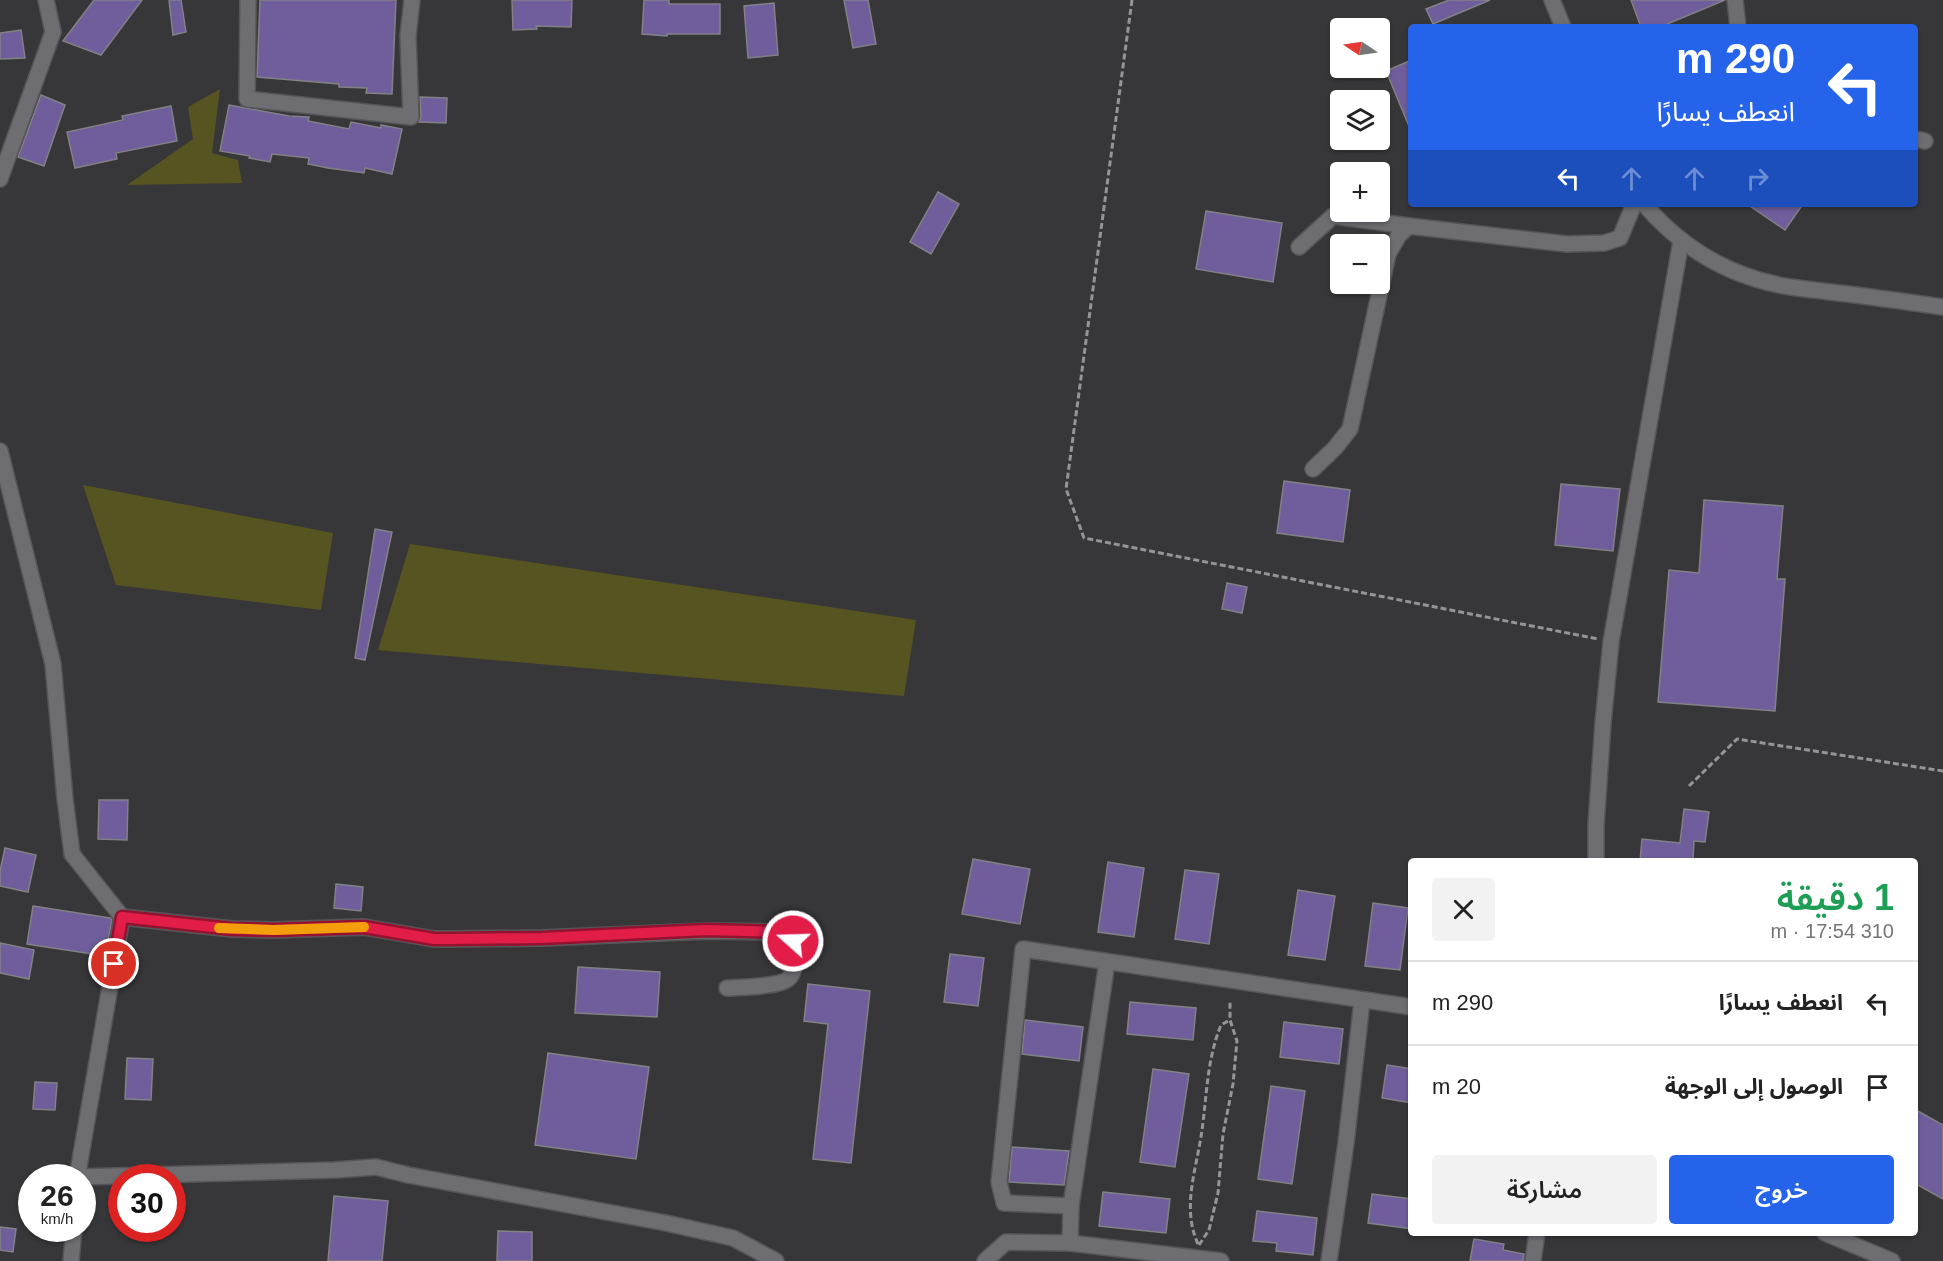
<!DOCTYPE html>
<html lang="ar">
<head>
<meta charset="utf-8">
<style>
	:root { --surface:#fff; --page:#f2f2f2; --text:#222; --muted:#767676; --line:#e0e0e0; --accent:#2563eb }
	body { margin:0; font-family:Arial,"Noto Sans Arabic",sans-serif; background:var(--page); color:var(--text); direction:rtl; height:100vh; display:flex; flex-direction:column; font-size:22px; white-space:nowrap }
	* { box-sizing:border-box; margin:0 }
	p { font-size:20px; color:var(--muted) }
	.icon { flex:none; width:33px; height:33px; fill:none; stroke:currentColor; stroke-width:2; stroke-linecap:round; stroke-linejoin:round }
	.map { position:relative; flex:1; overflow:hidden; direction:ltr }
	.panel { position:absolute; left:1408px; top:858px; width:510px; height:378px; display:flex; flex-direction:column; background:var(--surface); border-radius:6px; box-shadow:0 2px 4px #0004; direction:rtl }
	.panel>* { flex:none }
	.banner { position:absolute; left:1408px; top:24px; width:510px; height:183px; border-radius:6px; box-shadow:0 2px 4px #0004; direction:rtl; background:#2563eb; color:#fff; overflow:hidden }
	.needle { width:39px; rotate:283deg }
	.fabs { position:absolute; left:1330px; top:18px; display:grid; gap:12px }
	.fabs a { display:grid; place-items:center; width:60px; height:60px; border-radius:6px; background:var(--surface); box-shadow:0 2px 4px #0004; font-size:30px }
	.speed { position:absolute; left:18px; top:1164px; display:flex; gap:12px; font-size:30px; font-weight:700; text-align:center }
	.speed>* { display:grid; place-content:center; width:78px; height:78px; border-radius:50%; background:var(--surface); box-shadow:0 2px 4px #0004; line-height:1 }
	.speed small { font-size:15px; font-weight:400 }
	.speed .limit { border:9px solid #d22; background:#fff; color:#111 }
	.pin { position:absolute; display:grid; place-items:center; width:51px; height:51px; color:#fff; margin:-26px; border:3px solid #fff; border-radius:50%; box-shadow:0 2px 6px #0007 }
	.me { position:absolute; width:66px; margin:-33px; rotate:290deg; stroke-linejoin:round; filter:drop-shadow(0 0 4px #0008) }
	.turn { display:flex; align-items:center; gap:21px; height:126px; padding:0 24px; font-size:27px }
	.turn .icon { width:78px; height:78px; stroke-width:2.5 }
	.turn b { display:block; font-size:42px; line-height:51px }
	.lanes { display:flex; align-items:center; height:57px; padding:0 24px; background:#0003; justify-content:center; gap:30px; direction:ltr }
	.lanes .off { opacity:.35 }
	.round { display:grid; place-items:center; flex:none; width:63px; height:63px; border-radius:6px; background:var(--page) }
	.headline { display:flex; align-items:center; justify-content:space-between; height:102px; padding:0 24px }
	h1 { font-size:36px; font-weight:600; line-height:45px; color:#1e9e55 }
	.action { display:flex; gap:12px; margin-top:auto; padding:12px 24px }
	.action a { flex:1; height:69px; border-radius:6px; background:var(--accent); color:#fff; font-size:24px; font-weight:600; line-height:69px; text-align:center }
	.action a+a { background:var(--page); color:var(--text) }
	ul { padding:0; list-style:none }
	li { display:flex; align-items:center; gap:18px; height:84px; padding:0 24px; border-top:2px solid var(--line) }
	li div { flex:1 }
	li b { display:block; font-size:22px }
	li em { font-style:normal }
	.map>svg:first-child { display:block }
	.green { fill:#565420 }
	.building { fill:#6f5e9b; stroke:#828185; stroke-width:1.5 }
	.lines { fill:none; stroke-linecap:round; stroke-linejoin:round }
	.minor-casing { stroke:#555557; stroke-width:18 }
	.tertiary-casing { stroke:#555557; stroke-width:18 }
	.path { stroke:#959497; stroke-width:3; stroke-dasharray:6 3; stroke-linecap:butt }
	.minor { stroke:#6e6d71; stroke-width:15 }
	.tertiary { stroke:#6e6d71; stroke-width:15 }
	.route-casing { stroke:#92132f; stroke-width:15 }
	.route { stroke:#e11d48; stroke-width:10 }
	.slow { stroke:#f59e0b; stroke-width:10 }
</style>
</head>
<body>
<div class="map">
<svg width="1943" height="1261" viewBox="0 0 1943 1261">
	<rect width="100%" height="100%" fill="#373639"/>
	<!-- green -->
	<g class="green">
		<polygon points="220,89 212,153 238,160 242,183 127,185 193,139 188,107"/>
		<polygon points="83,485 333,533 321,610 116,585"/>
		<polygon points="410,544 916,620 904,696 378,650"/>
	</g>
	<!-- building -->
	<g class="building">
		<polygon points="94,0 142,0 101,55 63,41"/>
		<polygon points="169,0 181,0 186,32 173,35"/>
		<polygon points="260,0 396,0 392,94 366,93 367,88 339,87 339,84 257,77"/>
		<polygon points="512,0 572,0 571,27 536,26 537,29 513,30"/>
		<polygon points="644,0 669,0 669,4 720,4 720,34 667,34 667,36 642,34"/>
		<polygon points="844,0 868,0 876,44 853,48"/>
		<polygon points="1449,0 1490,0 1433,24 1426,9"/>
		<polygon points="1631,0 1725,0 1660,27 1641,27"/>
		<polygon points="774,3 778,55 748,58 744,6"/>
		<polygon points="21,30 25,58 0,59 0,33"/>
		<polygon points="1412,60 1412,131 1411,131 1386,71"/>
		<polygon points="41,95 65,105 44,166 18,157"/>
		<polygon points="420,97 447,98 446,123 419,122 421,117"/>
		<polygon points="229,105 289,116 309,117 308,121 349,129 351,122 381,128 381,125 402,129 392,174 365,168 364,173 328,168 308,164 309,158 272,154 270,162 249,158 250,156 220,151"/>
		<polygon points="171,106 177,141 116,153 117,159 75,168 67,132 123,120 122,116"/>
		<polygon points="938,192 959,204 931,254 910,242"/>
		<polygon points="1747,204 1803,204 1785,230"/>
		<polygon points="1206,211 1282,223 1273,282 1196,269"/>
		<polygon points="1284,481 1350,490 1343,542 1277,533"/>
		<polygon points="1561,484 1620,489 1613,551 1555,545"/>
		<polygon points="1704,500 1783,506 1777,579 1785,579 1775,711 1658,702 1669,570 1699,573"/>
		<polygon points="375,529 392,532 365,660 355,658"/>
		<polygon points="1227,583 1247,587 1242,613 1222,609"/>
		<polygon points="99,800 128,800 127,840 98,839"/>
		<polygon points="1684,809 1709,812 1705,842 1694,841 1693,861 1640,861 1642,839 1680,843"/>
		<polygon points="5,848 36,855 28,892 0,886 0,871"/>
		<polygon points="973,859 1030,869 1020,924 962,914"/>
		<polygon points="1108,862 1144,868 1134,937 1098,932"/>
		<polygon points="1185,870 1219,874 1209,944 1175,939"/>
		<polygon points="336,884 363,887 361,911 334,908"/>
		<polygon points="1298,890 1335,896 1325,960 1288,955"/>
		<polygon points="1373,903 1408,908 1400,970 1365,966"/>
		<polygon points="33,906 110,918 112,920 105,956 27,944"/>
		<polygon points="0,943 34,950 29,979 0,973"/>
		<polygon points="950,954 984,958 978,1006 944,1002"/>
		<polygon points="578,967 660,972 657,1017 575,1013"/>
		<polygon points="808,984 870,991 851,1163 813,1159 828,1024 804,1021"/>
		<polygon points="1130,1002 1196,1008 1193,1040 1127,1034"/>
		<polygon points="1025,1020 1083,1027 1079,1061 1022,1054"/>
		<polygon points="1284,1022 1343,1029 1339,1064 1280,1057"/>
		<polygon points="548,1053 649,1067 636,1159 535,1145"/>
		<polygon points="127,1058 153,1059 151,1100 125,1099"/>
		<polygon points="1387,1065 1412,1069 1412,1103 1382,1098"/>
		<polygon points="1153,1069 1189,1074 1175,1167 1140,1162"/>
		<polygon points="35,1082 57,1083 55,1110 33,1109"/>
		<polygon points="1271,1086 1305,1091 1292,1184 1258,1179"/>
		<polygon points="1916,1110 1943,1125 1943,1199 1916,1184"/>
		<polygon points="1012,1147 1069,1151 1064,1185 1009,1182"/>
		<polygon points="1103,1192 1170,1199 1166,1233 1099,1226"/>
		<polygon points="1372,1194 1412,1199 1412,1229 1368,1223"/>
		<polygon points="334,1196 388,1201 382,1261 328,1261"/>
		<polygon points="1257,1211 1317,1218 1313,1255 1276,1251 1277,1243 1253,1241"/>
		<polygon points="0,1227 16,1229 13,1252 0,1250"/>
		<polygon points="498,1231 532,1232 532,1261 497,1261"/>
		<polygon points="1474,1239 1504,1244 1503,1250 1524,1254 1523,1261 1470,1261"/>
	</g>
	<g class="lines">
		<defs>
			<g id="minor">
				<polyline points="248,0 247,99 411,117 408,36 412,0"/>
				<polyline points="1552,0 1563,27"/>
				<polyline points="1735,0 1738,27"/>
				<polyline points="1916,139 1925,141"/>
				<polyline points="0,179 53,32 46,0"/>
				<path d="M 1644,204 C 1680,246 1725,274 1779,285 C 1799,289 1819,290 1838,293 C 1873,297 1908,302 1943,307"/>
				<polyline points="1299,247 1333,216 1409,226"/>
				<polyline points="0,451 53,664 65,799 72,854 122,917 77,1178"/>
				<polyline points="1313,469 1335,448 1350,429 1388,254 1399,235 1409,226 1567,244 1604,243 1620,238 1634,204"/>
				<polyline points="1596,861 1596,825 1603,723 1611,642 1681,241"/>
				<path d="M 122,917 L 232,929 L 274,930 L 364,927 L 434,939 L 453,939 L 542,938 L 706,931 L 779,932 C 790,935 795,941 796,952 C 796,960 795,973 788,979 C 778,987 741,987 727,988"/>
				<polyline points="77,1177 335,1170 376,1167 408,1175 666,1223 733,1238 776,1261"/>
				<polyline points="1071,1206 1107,962"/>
				<polyline points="71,1261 74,1228"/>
				<polyline points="985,1261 1006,1242 1070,1243"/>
				<polyline points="1221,1261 1070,1243 1071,1206 1004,1203 999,1182 1023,949 1412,1007"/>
				<polyline points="1329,1261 1346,1143 1362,1001"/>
			</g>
			<g id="tertiary">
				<polyline points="1825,1233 1892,1261"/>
				<polyline points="1533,1261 1537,1233"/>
			</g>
		</defs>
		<!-- minor casing -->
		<use href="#minor" class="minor-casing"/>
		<!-- tertiary casing -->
		<use href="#tertiary" class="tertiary-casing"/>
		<!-- path -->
		<g class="path">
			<polyline points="1132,0 1066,489 1084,538 1598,639"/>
			<polyline points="1689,786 1737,739 1943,771"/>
			<path d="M 1198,1244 C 1181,1207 1197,1168 1202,1130 C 1207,1094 1207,1059 1221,1025 L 1230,1020"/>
			<polyline points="1199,1245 1209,1230 1218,1193 1223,1134 1233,1084 1237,1041 1230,1020 1230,1001"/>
		</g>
		<!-- minor -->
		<use href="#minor" class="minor"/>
		<!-- tertiary -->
		<use href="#tertiary" class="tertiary"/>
	</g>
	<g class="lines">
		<defs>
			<polyline id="route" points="114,964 122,917 232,929 274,930 364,927 434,939 453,939 542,938 706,930 779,932 788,935 793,941"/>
		</defs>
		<!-- route casing -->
		<use href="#route" class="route-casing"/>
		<!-- route -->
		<use href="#route" class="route"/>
		<!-- slow -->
		<polyline class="slow" points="219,928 274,930 364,927"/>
	</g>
</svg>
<div class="fabs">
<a><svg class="needle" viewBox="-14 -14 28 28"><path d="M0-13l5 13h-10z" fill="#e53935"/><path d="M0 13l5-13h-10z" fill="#767676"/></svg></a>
<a><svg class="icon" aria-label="layers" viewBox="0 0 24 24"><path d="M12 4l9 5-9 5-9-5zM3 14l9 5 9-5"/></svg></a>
<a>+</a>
<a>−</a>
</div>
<div class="speed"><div>26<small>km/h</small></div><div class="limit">30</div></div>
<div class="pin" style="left:114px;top:964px;background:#d93025"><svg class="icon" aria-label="arrive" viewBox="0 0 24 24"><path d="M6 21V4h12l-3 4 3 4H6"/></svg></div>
<svg class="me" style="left:793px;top:941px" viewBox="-20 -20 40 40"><circle r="17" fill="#e11d48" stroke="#fff" stroke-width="3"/><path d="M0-11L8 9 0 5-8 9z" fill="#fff"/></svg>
<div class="banner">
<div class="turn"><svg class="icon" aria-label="left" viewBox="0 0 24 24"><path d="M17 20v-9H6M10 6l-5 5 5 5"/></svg><div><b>290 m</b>انعطف يسارًا</div></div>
<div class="lanes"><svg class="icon" aria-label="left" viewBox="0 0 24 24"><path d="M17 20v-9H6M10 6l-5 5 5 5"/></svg><svg class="icon off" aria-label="ahead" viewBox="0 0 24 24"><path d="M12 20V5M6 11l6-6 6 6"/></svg><svg class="icon off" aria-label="ahead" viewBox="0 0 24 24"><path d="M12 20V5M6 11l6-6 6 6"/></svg><svg class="icon off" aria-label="right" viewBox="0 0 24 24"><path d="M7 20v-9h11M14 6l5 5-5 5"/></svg></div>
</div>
<section class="panel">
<div class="headline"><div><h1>1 دقيقة</h1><p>310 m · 17:54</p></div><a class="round"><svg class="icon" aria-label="close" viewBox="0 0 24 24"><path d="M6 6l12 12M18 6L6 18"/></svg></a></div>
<ul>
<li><svg class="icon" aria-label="left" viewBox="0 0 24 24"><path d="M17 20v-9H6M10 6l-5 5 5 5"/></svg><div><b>انعطف يسارًا</b></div><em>290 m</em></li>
<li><svg class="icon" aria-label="arrive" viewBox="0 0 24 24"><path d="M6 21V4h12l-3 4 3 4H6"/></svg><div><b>الوصول إلى الوجهة</b></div><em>20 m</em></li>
</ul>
<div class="action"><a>خروج</a><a>مشاركة</a></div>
</section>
</div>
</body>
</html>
